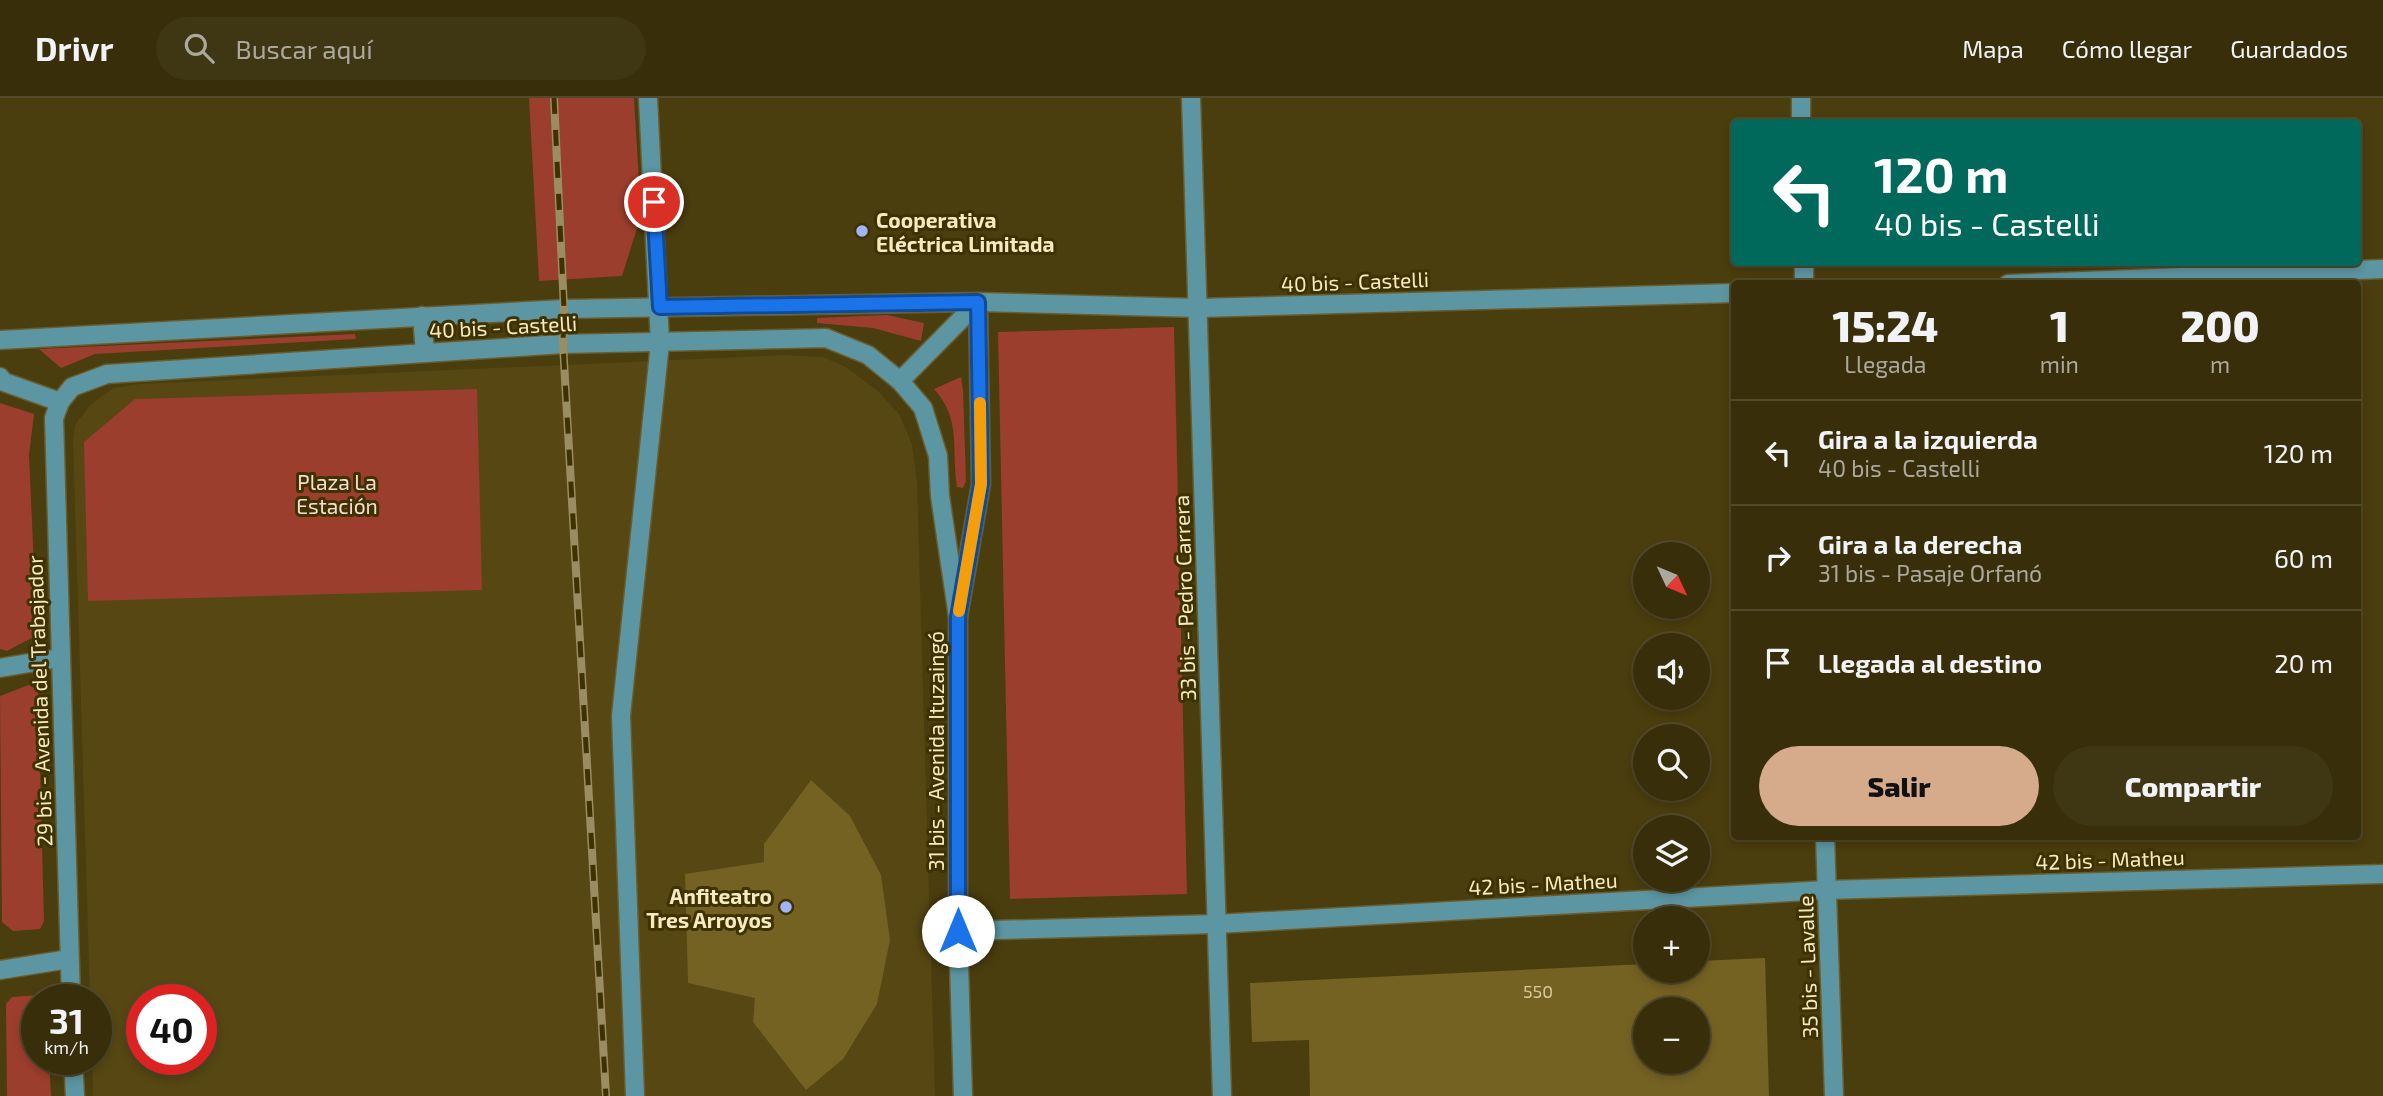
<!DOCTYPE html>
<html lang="es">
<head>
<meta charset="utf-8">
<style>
	:root { --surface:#382e0a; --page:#3f3613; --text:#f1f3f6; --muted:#aba89c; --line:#524a2b; --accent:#d6ab8b }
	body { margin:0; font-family:"Exo 2",sans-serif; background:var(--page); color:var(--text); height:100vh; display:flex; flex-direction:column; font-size:26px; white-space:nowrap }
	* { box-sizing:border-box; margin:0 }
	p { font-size:23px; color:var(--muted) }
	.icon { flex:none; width:38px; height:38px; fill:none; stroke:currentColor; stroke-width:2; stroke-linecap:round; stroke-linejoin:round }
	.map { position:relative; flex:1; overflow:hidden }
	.side { position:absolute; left:1731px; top:182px; width:630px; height:560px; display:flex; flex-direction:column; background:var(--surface); border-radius:7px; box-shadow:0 4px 10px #0003,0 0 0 2px var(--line) }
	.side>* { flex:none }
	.guide { position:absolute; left:1731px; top:21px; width:630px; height:147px; border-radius:7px; box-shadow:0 4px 10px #0003,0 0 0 2px var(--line); background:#00695c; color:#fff; overflow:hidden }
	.needle { width:46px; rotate:134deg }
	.controls { position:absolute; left:1633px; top:444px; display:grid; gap:14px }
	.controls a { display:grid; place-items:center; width:77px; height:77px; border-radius:50%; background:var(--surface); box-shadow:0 4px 10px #0003,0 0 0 2px var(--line); font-size:35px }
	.speed { position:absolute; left:21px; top:886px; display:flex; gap:14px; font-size:35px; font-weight:700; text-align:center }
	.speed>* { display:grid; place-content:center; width:91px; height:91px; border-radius:50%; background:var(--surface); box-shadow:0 4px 10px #0003,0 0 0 2px var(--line); line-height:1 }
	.speed small { font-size:18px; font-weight:400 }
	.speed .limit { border:10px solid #d22; background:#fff; color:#111 }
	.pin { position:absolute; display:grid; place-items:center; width:60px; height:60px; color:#fff; margin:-30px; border:4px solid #fff; border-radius:50%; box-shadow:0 2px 7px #0007 }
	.me { position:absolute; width:77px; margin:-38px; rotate:0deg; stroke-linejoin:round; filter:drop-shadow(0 0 5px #0008) }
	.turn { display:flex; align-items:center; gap:24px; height:147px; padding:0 28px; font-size:32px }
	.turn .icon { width:91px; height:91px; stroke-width:2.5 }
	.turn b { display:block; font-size:49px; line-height:60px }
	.eta { display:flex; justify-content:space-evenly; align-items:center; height:119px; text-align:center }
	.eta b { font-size:42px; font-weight:800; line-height:49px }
	.button { display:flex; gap:14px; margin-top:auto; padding:14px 28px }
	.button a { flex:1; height:80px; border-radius:42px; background:var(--accent); color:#111; font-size:28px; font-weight:800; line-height:80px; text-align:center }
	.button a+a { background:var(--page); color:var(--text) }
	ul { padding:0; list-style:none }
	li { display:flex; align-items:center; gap:21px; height:105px; padding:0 28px; border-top:2px solid var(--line) }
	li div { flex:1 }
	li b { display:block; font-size:26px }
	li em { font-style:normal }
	header { display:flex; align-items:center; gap:42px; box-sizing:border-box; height:98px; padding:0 35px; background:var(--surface); border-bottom:2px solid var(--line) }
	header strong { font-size:33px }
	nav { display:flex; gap:38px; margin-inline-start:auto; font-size:24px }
	.search { width:490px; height:63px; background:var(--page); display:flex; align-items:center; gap:18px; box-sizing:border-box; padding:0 24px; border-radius:38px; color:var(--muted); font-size:26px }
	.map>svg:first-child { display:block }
	.built { fill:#564713; fill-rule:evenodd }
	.green { fill:#9c3e2d }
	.building { fill:#746223; fill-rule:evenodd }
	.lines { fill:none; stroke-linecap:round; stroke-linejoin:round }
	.minor-casing { stroke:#695c2e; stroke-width:21 }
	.minor { stroke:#5c96a2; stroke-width:18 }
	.rail-casing { stroke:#9a8d61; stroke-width:8 }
	.rail { stroke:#3f3201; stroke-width:5; stroke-dasharray:16; stroke-linecap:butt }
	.route-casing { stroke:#114b97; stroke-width:18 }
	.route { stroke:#1a73e8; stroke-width:12 }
	.slow { stroke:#f59e0b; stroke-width:12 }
	.poi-dot { fill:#a0b3fd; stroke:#3f3201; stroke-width:2.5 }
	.labels { text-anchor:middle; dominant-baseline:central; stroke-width:6; stroke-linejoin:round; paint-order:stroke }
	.number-label { font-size:18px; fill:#d6c89a }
	.poi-label { font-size:21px; font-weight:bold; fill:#f7eac2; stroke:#3f3201; text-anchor:start }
	.street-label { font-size:21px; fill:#f7eac2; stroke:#3f3201 }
	.park-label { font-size:21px; fill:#f8dbd4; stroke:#3f3201 }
</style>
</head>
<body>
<header>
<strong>Drivr</strong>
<div class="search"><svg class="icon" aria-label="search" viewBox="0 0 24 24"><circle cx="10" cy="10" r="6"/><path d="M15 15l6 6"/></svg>Buscar aquí</div>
<nav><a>Mapa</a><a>Cómo llegar</a><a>Guardados</a></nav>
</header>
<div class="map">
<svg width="2383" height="998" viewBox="0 0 2383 998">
	<rect width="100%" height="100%" fill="#4a3d0e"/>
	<!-- built -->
	<path class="built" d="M 785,257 L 823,259 L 846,269 L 878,293 L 899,316 L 912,346 L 917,385 L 935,998 L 93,998 L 92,961 L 96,961 L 96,901 L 90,901 L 73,342 L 75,327 L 90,307 L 113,290 L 140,286 ZM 142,901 L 201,901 L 201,961 L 142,961 Z"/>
	<!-- green -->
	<g class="green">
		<polygon points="529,0 634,0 641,118 622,178 539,183"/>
		<polygon points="887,217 924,225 921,243 873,230 817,225 817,220"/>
		<polygon points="1174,229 1187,796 1010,801 998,234"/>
		<polygon points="355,236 356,241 95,256 61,270 39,251"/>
		<path d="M 961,279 L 963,292 L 966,383 L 963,390 L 957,389 C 951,351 962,322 934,291 Z"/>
		<polygon points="477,291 482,492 88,503 84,344 135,301"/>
		<polygon points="0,305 34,316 29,357 37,537 7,553 0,551"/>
		<polygon points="29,587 38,593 44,823 40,831 13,833 2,824 0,598"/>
		<polygon points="39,897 43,901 37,901 37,961 49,961 51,998 7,998 6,906 12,899"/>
	</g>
	<!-- building -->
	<g class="building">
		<polygon points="811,682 850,718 881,777 890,842 877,906 843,961 806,992 753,924 755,900 688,885 685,776 764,764 764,746"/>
		<path d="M 1765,860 L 1769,998 L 1310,998 L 1309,942 L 1252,944 L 1250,885 L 1645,866 L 1645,873 L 1698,873 L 1698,863 ZM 1645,912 L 1698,912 L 1698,964 L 1645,964 Z"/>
	</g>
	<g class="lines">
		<defs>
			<g id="minor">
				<polyline points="1191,0 1222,998"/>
				<polyline points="1801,0 1801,24"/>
				<polyline points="1804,164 1804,186"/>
				<polyline points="2008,186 2383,171"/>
				<polyline points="422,218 425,255"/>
				<polyline points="0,242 564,211 978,204 981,386 958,519"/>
				<polyline points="0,279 4,284 60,304 72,289 107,276 563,246 826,240 868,257 900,283 978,204 1198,210 1734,195"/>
				<polyline points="900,283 923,310 938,358 940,398 958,519 958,833 963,998"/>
				<polyline points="60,304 54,320 71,901"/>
				<polyline points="0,570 59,560"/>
				<polyline points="1825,738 1834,998"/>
				<polyline points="958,833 1216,826 1827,792 2383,776"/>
				<polyline points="0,872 69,861"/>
				<polyline points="73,961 75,998"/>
				<polyline points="635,998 621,618 660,245 648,0"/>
			</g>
		</defs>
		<!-- minor casing -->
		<use href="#minor" class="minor-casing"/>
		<!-- minor -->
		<use href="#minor" class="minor"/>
		<defs>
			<polyline id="rail" points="554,0 564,211 563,246 606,998"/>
		</defs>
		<!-- rail casing -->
		<use href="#rail" class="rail-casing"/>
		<!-- rail -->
		<use href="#rail" class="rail"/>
	</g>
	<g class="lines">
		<defs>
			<polyline id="route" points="654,104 660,209 978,204 981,386 958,519 958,833"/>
		</defs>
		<!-- route casing -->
		<use href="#route" class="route-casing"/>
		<!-- route -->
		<use href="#route" class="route"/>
		<!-- slow -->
		<polyline class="slow" points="959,513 981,386 980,305"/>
	</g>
	<!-- markers -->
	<g class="poi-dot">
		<circle cx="862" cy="133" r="7"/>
		<circle cx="786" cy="809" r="7"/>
	</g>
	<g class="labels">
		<!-- number labels -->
		<g class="number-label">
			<text x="1538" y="893">550</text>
		</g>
		<!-- poi labels -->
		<g class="poi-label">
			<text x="876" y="121">Cooperativa<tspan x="876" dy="24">Eléctrica Limitada</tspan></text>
			<text x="772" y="797" text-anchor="end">Anfiteatro<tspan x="772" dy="24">Tres Arroyos</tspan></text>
		</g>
		<!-- street labels -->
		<g class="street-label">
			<text transform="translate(1355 183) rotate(-2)">40 bis - Castelli</text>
			<text transform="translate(503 228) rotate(-3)">40 bis - Castelli</text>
			<text transform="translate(1184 500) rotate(-92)">33 bis - Pedro Carrera</text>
			<text transform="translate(39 603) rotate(-92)">29 bis - Avenida del Trabajador</text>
			<text transform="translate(935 653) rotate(-90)">31 bis - Avenida Ituzaingó</text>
			<text transform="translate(2110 761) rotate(-2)">42 bis - Matheu</text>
			<text transform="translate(1543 785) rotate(-3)">42 bis - Matheu</text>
			<text transform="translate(1807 869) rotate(-92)">35 bis - Lavalle</text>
		</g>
		<!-- park labels -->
		<g class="park-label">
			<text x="337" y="383">Plaza La<tspan x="337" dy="24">Estación</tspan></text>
		</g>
	</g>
</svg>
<div class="controls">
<a><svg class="needle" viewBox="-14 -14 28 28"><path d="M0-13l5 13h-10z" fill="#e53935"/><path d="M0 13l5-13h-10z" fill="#aba89c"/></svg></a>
<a><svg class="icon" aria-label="sound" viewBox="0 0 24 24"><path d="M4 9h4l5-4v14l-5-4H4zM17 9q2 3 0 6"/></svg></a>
<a><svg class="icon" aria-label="search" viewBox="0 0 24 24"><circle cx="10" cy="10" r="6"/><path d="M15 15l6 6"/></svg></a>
<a><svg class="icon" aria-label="layers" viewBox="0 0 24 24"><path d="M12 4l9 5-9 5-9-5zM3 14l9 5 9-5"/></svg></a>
<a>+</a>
<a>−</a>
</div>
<div class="speed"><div>31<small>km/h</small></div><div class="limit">40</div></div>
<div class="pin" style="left:654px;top:104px;background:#d93025"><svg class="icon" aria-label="arrive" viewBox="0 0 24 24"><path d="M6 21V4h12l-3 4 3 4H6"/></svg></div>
<svg class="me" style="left:958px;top:833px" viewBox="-20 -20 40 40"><circle r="19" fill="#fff"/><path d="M0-13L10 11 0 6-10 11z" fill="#1a73e8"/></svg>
<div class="guide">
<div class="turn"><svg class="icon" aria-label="left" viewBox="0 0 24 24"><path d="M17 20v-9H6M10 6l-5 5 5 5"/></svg><div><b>120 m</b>40 bis - Castelli</div></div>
</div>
<section class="side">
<div class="eta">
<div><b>15:24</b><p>Llegada</p></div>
<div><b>1</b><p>min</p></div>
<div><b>200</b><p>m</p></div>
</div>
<ul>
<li><svg class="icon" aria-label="left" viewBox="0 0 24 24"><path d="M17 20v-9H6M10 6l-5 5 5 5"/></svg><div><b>Gira a la izquierda</b><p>40 bis - Castelli</p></div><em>120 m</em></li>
<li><svg class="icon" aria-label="right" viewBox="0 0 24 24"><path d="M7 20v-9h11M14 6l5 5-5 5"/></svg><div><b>Gira a la derecha</b><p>31 bis - Pasaje Orfanó</p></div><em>60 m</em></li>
<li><svg class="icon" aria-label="arrive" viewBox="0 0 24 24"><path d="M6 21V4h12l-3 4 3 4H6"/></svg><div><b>Llegada al destino</b></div><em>20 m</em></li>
</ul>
<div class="button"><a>Salir</a><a>Compartir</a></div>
</section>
</div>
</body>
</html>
